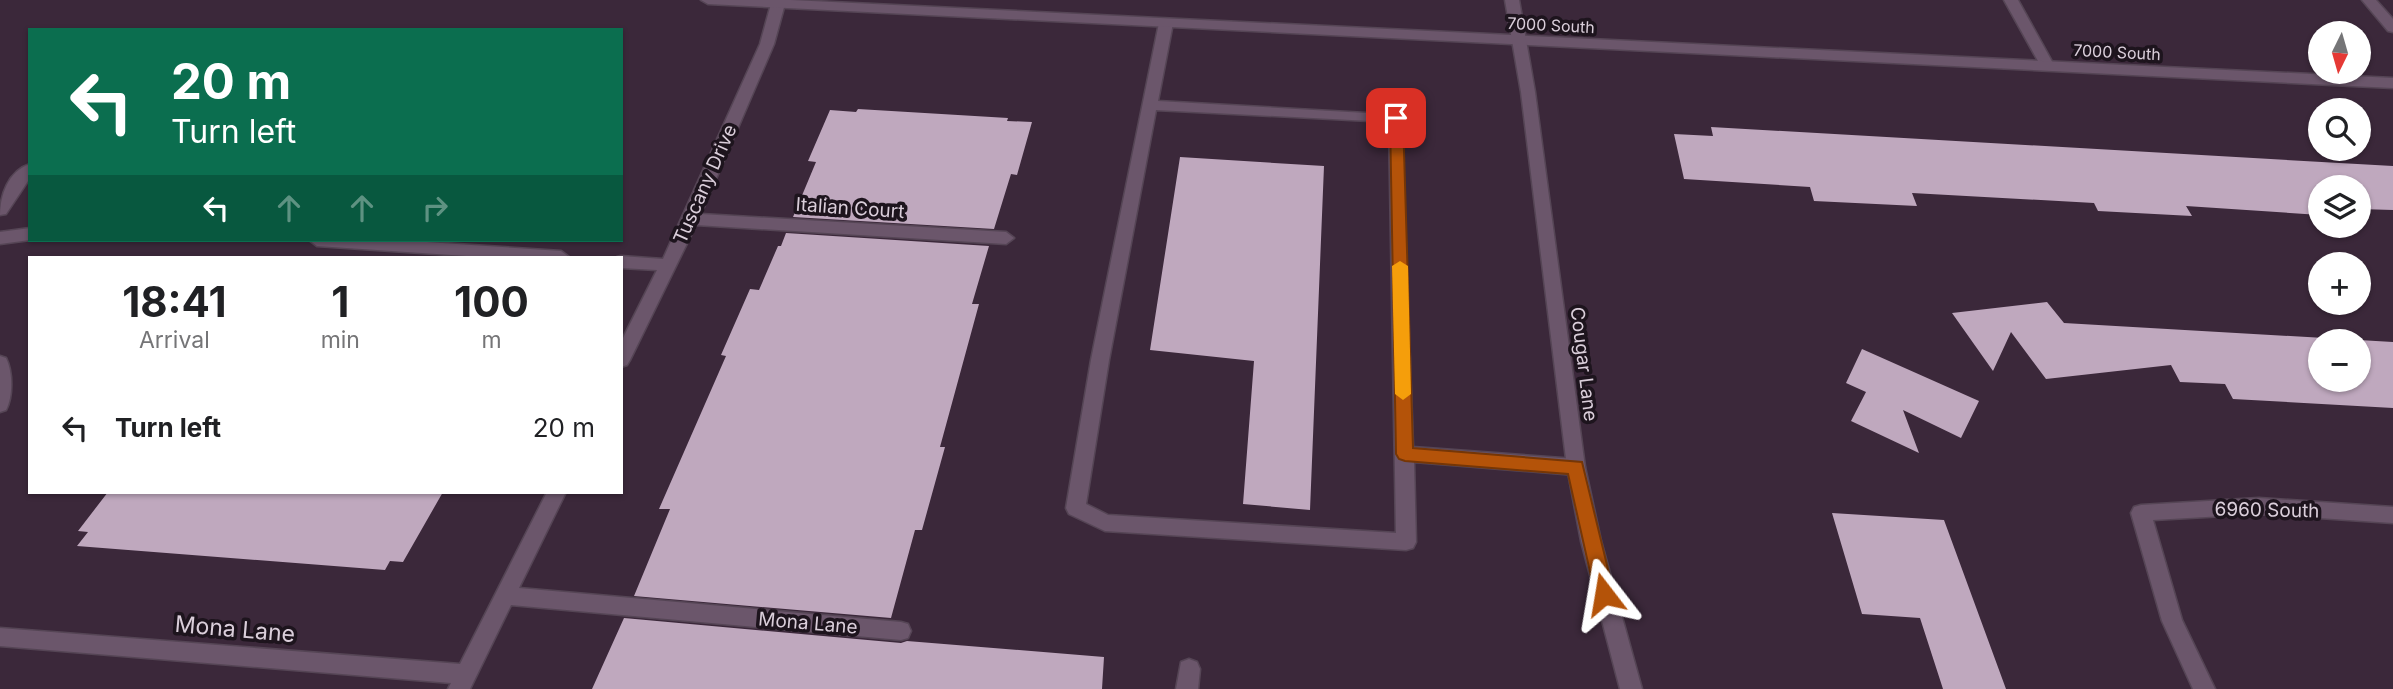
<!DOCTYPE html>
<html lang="en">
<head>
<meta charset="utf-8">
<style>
	:root { --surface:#fff; --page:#f2f2f2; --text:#202124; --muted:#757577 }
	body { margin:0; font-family:Inter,sans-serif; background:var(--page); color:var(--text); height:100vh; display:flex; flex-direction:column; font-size:26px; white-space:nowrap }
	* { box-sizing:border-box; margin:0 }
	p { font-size:23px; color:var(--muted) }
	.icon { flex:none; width:38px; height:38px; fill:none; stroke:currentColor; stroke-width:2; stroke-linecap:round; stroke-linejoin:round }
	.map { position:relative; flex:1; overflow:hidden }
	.drawer { position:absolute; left:28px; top:256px; width:595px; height:238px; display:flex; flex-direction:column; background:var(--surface); border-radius:0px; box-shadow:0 2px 5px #0004 }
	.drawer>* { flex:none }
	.banner { position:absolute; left:28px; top:28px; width:595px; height:214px; border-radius:0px; box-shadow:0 2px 5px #0004; background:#0b6e4f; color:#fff; overflow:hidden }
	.needle { width:46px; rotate:185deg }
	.fabs { position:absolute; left:2308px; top:21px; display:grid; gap:14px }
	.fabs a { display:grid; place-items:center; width:63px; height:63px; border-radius:50%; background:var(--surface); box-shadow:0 2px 5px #0004; font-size:35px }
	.pin { position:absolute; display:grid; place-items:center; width:60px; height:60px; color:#fff; margin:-30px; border-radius:14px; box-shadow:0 4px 10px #0006 }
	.me { position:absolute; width:77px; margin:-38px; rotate:346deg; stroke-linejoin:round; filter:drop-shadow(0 0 5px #0008) }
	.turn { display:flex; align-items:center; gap:24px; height:147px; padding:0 28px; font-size:32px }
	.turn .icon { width:91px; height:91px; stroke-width:2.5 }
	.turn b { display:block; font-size:49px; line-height:60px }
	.lanes { display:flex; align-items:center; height:66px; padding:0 28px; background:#0003; justify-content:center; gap:35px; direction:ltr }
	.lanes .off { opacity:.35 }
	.eta { display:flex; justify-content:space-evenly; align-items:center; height:119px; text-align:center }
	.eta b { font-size:42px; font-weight:700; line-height:49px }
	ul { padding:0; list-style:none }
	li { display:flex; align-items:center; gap:21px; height:105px; padding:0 28px }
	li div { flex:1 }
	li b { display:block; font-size:26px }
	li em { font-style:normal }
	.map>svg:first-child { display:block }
	.building { fill:#bfa8be; fill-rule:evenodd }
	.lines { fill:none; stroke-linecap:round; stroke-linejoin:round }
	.service-casing { stroke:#554555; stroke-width:3 }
	.minor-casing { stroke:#554555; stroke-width:3 }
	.tertiary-casing { stroke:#554555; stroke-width:3 }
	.secondary-casing { stroke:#554555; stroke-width:3 }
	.service { fill:#6b566b; fill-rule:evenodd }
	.minor { fill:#6b566b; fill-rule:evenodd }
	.tertiary { fill:#6b566b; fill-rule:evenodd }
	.secondary { fill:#6b566b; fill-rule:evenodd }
	.route { fill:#b45309; stroke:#753606; stroke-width:2 }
	.slow { fill:#f59e0b }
	.labels { text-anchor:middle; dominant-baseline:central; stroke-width:7; stroke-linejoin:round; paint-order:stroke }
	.far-street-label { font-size:16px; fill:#daceda; stroke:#1d141d }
	.street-label { font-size:19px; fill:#daceda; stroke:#1d141d }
	.near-street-label { font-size:23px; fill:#daceda; stroke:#1d141d }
</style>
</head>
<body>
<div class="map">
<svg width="2393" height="689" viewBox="0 0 2393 689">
	<rect width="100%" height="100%" fill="#3b283a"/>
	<!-- building -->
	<g class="building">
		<polygon points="858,109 1008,118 1007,121 1032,122 1017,175 1011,174 994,229 793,217 816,162 808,161 830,110 856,112"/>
		<polygon points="1711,127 2393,166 2393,210 2359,209 2359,187 2320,187 2320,215 2186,206 2192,216 2098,211 2094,203 1912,193 1917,206 1814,201 1810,187 1684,179 1674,134 1713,136"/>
		<polygon points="1180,157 1324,166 1310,510 1243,504 1254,361 1150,350"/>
		<polygon points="786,233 989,246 972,304 979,304 940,447 945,447 922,530 915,530 891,618 634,596 670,509 659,509 726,356 721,355 750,289 759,290 778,246 781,246"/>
		<path d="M 2047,302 L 2064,323 L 2393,342 L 2393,408 L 2233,399 L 2225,384 L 2180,382 L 2171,365 L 2046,379 L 2011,332 L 1993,371 L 1952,313 ZM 2320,341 L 2359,341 L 2359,380 L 2320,380 Z"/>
		<polygon points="1862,349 1979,401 1961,438 1903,410 1919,453 1851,421 1866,392 1846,383"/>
		<polygon points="108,492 443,492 403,562 390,561 385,570 77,546 88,532 78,531"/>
		<polygon points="1832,513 1944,520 2006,689 1943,689 1920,618 1862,614"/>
		<polygon points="624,618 901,643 907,641 1104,657 1102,689 592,689"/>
	</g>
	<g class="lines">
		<defs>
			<g id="service">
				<polygon points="2004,0 2018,0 2055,67 2053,70 2043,70"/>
				<path d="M 1166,19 L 1173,23 L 1158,101 L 1401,115 L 1413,447 L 1576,459 L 1583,462 L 1585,467 L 1583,472 L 1576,475 L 1414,462 L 1416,542 L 1413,548 L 1406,550 L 1105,531 L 1069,514 L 1066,508 L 1091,360 L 1159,23 ZM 1156,110 L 1389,122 L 1396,533 L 1108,515 L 1086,504 L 1109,360 Z"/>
			</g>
			<g id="minor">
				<polygon points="772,0 786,0 774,44 701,214 1006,232 1014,238 1006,244 696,225 630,360 627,365 621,367 621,342 657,270 621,268 621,257 617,257 621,256 663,259 760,44"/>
				<polygon points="2362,0 2376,0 2393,19 2393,32 2388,31"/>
				<path d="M 30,164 L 30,178 L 6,214 L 0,215 C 0,196 8,171 30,164 Z"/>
				<polygon points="30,228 30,240 0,244 0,232"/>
				<polygon points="309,240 396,240 561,251 569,257 481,257 317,246"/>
				<path d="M 0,356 L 6,358 C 13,372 13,397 6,410 L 0,412 Z"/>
				<polygon points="547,492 566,492 519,588 901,622 908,624 911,631 908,638 901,640 511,605 470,689 448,689 451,683 0,646 0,628 460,664"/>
				<polygon points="2259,498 2393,507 2393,523 2259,514 2153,520 2182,620 2215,689 2193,689 2162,621 2131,513 2134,507 2141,505"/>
				<polygon points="1189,659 1197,662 1200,669 1198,689 1176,689 1181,662"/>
			</g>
			<polygon id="tertiary" points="701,0 791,0 2393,78 2393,88 708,4"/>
			<polygon id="secondary" points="1505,0 1519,0 1535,92 1585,467 1601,541 1642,689 1620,689 1581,541 1567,467 1521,92"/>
		</defs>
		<!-- service casing -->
		<use href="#service" class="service-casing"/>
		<!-- minor casing -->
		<use href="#minor" class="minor-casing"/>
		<!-- tertiary casing -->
		<use href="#tertiary" class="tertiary-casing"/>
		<!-- secondary casing -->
		<use href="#secondary" class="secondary-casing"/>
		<!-- service -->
		<use href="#service" class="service"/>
		<!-- minor -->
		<use href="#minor" class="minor"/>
		<!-- tertiary -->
		<use href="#tertiary" class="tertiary"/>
		<!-- secondary -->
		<use href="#secondary" class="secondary"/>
	</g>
	<!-- route -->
	<polygon class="route" points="1396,114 1403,118 1413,448 1582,462 1614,594 1611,600 1604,602 1598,600 1595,594 1568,474 1405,461 1399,459 1396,454 1390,118"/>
	<!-- slow -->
	<polygon class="slow" points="1400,261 1408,266 1411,394 1403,400 1395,394 1392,266"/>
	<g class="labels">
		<!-- far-street labels -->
		<g class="far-street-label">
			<text transform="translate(1551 25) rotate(3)">7000 South</text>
			<text transform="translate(2117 52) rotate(3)">7000 South</text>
		</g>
		<!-- street labels -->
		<g class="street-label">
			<text transform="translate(705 184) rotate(-66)">Tuscany Drive</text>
			<text transform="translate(850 208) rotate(4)">Italian Court</text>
			<text transform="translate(1584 364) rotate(83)">Cougar Lane</text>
			<text transform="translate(2267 510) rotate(1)">6960 South</text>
			<text transform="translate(808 623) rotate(5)">Mona Lane</text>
		</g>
		<!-- near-street labels -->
		<g class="near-street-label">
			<text transform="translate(235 629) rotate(5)">Mona Lane</text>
		</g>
	</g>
</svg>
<div class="fabs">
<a><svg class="needle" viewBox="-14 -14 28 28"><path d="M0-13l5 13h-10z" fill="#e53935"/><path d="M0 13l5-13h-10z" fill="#757577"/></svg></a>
<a><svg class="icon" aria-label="search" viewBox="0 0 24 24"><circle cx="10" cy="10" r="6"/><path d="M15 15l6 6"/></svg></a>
<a><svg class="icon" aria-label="layers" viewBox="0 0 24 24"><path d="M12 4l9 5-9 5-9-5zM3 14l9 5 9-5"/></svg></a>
<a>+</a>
<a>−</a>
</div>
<div class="pin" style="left:1396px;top:118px;background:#d93025"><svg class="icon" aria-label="arrive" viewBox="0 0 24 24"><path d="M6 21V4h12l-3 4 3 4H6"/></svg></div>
<svg class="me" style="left:1604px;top:594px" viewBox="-20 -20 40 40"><path d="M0-17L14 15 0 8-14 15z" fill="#b45309" stroke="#fff" stroke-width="4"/></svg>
<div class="banner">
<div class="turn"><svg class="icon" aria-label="left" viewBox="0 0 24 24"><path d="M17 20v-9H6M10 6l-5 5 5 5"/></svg><div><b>20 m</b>Turn left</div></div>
<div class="lanes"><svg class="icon" aria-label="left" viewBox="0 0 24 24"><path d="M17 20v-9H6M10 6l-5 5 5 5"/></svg><svg class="icon off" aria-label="ahead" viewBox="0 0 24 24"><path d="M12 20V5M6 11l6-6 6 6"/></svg><svg class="icon off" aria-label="ahead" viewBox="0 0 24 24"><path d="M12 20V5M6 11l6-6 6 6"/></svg><svg class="icon off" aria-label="right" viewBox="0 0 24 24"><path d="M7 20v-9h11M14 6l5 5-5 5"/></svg></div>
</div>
<section class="drawer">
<div class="eta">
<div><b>18:41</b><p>Arrival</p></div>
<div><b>1</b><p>min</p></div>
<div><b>100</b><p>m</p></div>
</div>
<ul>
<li><svg class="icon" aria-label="left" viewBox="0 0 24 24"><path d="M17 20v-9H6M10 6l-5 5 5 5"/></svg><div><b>Turn left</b></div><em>20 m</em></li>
</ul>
</section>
</div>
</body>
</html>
